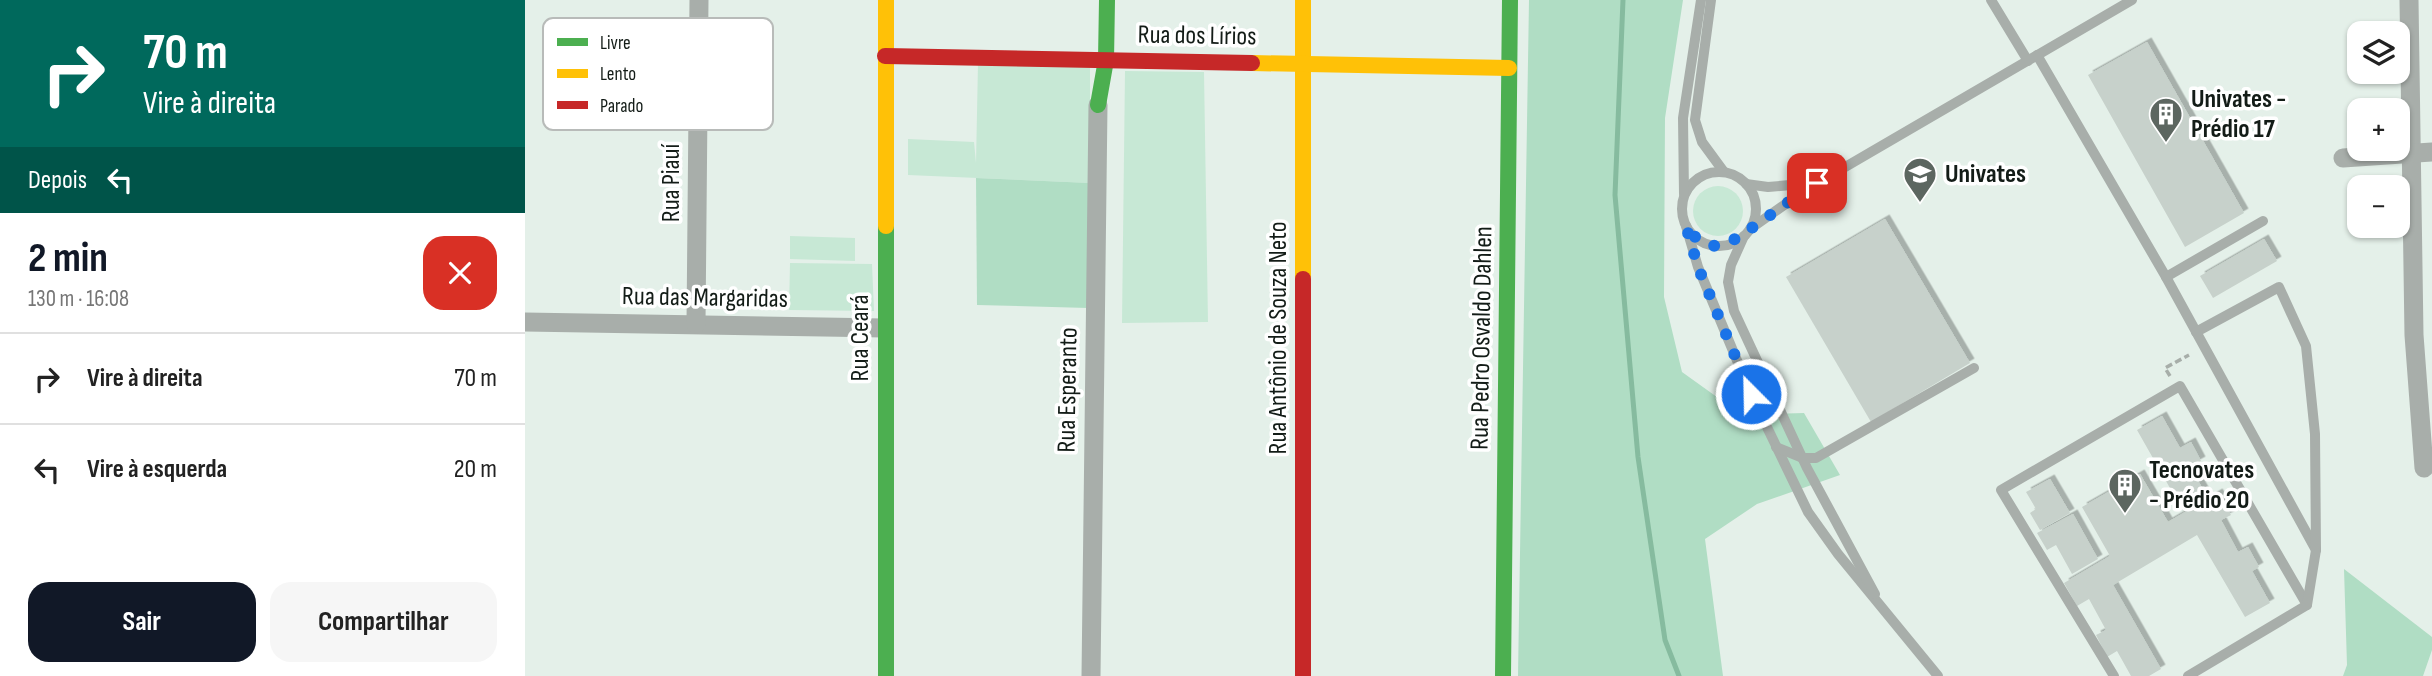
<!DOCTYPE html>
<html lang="pt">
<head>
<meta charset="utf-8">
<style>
	:root { --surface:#fff; --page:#f6f6f6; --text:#222; --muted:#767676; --line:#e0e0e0; --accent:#111827 }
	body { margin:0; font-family:"Sofia Sans Condensed",sans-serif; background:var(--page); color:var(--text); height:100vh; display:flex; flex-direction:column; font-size:26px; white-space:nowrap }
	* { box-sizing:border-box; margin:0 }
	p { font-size:23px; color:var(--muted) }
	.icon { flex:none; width:38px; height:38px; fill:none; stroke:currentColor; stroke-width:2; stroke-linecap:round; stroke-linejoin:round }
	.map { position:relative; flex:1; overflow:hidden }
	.details { display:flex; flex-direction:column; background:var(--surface); width:525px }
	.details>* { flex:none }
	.hud { background:#00695c; color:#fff; overflow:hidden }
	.controls { position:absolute; left:1822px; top:21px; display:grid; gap:14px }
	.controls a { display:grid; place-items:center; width:63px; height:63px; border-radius:14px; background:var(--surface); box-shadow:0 2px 5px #0004; font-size:35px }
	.pin { position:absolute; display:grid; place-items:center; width:60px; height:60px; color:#fff; margin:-30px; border-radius:14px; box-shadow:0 4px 10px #0006 }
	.me { position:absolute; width:77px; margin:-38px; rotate:337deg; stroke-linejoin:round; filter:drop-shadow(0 0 5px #0008) }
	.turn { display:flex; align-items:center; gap:24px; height:147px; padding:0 28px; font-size:32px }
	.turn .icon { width:91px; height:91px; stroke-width:2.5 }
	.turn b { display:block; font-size:49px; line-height:60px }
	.then { display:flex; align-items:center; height:66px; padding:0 28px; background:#0003; gap:14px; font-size:26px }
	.round { display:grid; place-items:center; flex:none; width:74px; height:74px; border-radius:21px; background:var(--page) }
	.overview { display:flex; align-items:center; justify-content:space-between; height:119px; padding:0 28px }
	h1 { font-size:42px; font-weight:700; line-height:52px; color:var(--accent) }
	.action { display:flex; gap:14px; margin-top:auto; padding:14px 28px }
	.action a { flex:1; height:80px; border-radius:21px; background:var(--accent); color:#fff; font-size:28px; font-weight:700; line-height:80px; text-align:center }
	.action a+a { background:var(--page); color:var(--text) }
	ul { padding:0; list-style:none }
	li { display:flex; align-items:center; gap:21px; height:91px; padding:0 28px; border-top:2px solid var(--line) }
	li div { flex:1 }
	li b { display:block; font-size:26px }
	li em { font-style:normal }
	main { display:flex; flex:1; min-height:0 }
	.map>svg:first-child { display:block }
	.green { fill:#c7e8d5 }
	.forest { fill:#b0ddc4 }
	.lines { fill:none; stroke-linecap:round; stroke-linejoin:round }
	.stream { stroke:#86bb9f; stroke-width:5 }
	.building { fill:#c7d1cb; filter:url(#shadow) }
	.path { stroke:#a7aea9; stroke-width:3.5; stroke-dasharray:7 3.5; stroke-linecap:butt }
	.lane { stroke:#a8aeaa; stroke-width:10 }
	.street { stroke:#a8aeaa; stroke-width:19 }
	.fast { stroke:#4caf50; stroke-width:16 }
	.slow { stroke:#ffc107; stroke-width:16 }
	.jam { stroke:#c62828; stroke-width:16 }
	.route { stroke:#1a73e8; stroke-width:12; stroke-dasharray:0 21.6 }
	.labels { text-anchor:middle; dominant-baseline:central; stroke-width:7; stroke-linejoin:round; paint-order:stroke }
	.street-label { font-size:26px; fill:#131c17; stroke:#fff }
	.poi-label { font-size:26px; font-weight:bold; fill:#131c17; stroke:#fff; text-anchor:start }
	.key { fill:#fff; stroke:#b8bbb9; stroke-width:2 }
	.key-label { font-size:19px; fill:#131c17 }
</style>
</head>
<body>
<main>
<section class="details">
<div class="hud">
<div class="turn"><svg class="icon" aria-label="right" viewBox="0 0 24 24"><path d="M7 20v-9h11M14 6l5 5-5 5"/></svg><div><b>70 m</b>Vire à direita</div></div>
<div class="then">Depois<svg class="icon" aria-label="left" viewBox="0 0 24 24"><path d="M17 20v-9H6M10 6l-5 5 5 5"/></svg></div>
</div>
<div class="overview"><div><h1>2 min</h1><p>130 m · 16:08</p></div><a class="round" style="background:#d93025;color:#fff"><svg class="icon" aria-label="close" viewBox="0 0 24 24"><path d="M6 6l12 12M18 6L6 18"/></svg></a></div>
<ul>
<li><svg class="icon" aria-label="right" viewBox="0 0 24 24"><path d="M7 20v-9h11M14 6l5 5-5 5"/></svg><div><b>Vire à direita</b></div><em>70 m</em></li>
<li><svg class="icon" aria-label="left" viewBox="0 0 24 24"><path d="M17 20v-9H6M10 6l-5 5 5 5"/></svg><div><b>Vire à esquerda</b></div><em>20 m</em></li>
</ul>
<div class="action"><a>Sair</a><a>Compartilhar</a></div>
</section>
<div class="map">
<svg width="1907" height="676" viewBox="0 0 1907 676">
	<defs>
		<filter id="shadow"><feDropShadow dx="4.5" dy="-4.5" stdDeviation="0" flood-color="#0004"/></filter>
	</defs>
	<rect width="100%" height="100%" fill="#e4f0e9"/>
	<!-- green -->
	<g class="green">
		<polygon points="453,63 565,66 565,183 383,175 383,139 449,142 451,163"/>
		<polygon points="600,71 679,72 683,322 597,323"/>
		<circle cx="1193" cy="211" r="25"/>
		<polygon points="265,236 330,238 330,261 265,259"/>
		<polygon points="265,263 347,264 349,311 264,310"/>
	</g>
	<!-- forest -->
	<g class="forest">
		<polygon points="1004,0 1158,0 1140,118 1139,297 1157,372 1217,415 1279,413 1315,475 1232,504 1180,539 1198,676 993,676"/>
		<polygon points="451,178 565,183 563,308 452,305"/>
		<polygon points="1819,569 1907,637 1907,650 1898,676 1818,676 1822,665"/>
	</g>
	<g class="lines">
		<!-- stream -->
		<polyline class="stream" points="1098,0 1090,195 1113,457 1140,640 1154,676"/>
	</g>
	<!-- building -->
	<g class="building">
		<polygon points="1622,42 1719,213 1660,247 1563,75"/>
		<polygon points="1360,219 1445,363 1346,422 1261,277"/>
		<polygon points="1739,239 1752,261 1688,298 1675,276"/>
		<polygon points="1637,416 1655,448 1666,442 1676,461 1665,467 1683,498 1658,511 1612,430"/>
		<polygon points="1615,474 1643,522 1693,493 1706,515 1696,520 1713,552 1723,547 1734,567 1727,571 1745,603 1720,617 1672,535 1588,585 1636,669 1624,676 1606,676 1592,651 1582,657 1571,635 1581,630 1564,599 1552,606 1539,583 1585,556 1557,507"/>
		<polygon points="1525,479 1545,513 1515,530 1505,513 1511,509 1501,492"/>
		<polygon points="1548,514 1573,559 1547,574 1531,545 1522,550 1512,533"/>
	</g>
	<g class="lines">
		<!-- path -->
		<polyline class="path" points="1645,376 1640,368 1664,355"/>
		<!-- lane -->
		<g class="lane">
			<polyline points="1186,0 1170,120 1177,142 1199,172"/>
			<polyline points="1466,0 1503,61"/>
			<polyline points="1512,55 1641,277 1791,550"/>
			<circle cx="1194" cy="209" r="37"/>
			<polyline points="1221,184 1243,187 1288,183"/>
			<polyline points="1159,194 1158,118 1176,0"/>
			<polyline points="1161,226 1173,267 1226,394 1283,512 1313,554 1413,676"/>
			<polyline points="1225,229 1279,191 1607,0"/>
			<polyline points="1219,236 1206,265 1203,282 1209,311 1282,468 1350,594"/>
			<polyline points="1641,277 1738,221"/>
			<polyline points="1251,447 1278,458 1291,458 1449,368"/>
			<polyline points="1589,676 1476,490 1655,386 1782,605"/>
			<polyline points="1663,676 1782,605 1791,550 1790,434 1781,346 1754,287 1671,332"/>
		</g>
		<!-- street -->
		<g class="street">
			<polyline points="1884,0 1889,335 1899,468"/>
			<polyline points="1818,158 1907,152"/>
			<polyline points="0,322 359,328"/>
			<polyline points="171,324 174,0"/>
			<polyline points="566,676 573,105"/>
		</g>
		<!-- fast -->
		<g class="fast">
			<polyline points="573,105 581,60 582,0"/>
			<polyline points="361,226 361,676"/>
			<polyline points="978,676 985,0"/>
		</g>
		<!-- slow -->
		<g class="slow">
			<polyline points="361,0 361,226"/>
			<polyline points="778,0 778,279"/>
			<polyline points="727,63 984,68"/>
		</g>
		<!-- jam -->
		<g class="jam">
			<polyline points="360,56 727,63"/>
			<polyline points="778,279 778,676"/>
		</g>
	</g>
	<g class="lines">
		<!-- route -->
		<path class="route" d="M 1226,394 L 1173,267 L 1161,226 C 1186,262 1207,241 1234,223 C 1253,210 1272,195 1292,183"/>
	</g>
	<!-- icons -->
	<defs>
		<symbol id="building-pin" viewBox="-11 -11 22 30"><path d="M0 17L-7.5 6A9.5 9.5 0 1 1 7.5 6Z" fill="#5c6660" stroke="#fff"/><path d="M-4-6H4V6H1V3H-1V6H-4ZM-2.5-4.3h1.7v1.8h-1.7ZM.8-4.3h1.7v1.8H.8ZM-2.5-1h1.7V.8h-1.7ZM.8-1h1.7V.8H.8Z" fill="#fff"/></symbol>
		<symbol id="university-pin" viewBox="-11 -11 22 30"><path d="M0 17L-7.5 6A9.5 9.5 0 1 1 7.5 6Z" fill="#5c6660" stroke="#fff"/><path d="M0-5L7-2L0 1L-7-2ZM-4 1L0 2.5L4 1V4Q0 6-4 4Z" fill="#fff"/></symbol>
	</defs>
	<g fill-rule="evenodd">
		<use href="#building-pin" x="1622" y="95" width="38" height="52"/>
		<use href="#university-pin" x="1376" y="155" width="38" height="52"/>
		<use href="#building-pin" x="1581" y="466" width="38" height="52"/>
	</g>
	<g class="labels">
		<!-- street labels -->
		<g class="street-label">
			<text transform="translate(672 36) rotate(1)">Rua dos Lírios</text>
			<text transform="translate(146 183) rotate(-90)">Rua Piauí</text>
			<text transform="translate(180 298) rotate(1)">Rua das Margaridas</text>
			<text transform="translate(335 338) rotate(-90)">Rua Ceará</text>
			<text transform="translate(753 338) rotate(-90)">Rua Antônio de Souza Neto</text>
			<text transform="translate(957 338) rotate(-89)">Rua Pedro Osvaldo Dahlen</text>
			<text transform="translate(543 390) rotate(-89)">Rua Esperanto</text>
		</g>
		<!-- poi labels -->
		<g class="poi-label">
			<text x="1666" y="99">Univates -<tspan x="1666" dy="30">Prédio 17</tspan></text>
			<text x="1420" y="174">Univates</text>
			<text x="1624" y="470">Tecnovates<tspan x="1624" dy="30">- Prédio 20</tspan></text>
		</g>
	</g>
	<!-- legend -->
	<rect x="18" y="18" width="230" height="112" rx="10" class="key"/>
	<rect x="32" y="38" width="31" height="8" fill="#4caf50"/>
	<rect x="32" y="69" width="31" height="9" fill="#ffc107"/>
	<rect x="32" y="101" width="31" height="8" fill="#c62828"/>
	<g class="key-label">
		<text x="75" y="49">Livre</text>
		<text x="75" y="80">Lento</text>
		<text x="75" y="112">Parado</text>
	</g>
</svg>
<div class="controls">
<a><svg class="icon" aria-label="layers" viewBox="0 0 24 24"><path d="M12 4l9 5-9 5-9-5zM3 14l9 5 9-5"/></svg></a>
<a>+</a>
<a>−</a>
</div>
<div class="pin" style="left:1292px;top:183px;background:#d93025"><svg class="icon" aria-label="arrive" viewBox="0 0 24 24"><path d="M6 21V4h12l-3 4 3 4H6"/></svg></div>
<svg class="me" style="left:1226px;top:394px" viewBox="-20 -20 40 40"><circle r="17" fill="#1a73e8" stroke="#fff" stroke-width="3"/><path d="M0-11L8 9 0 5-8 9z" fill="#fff"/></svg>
</div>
</main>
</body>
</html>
